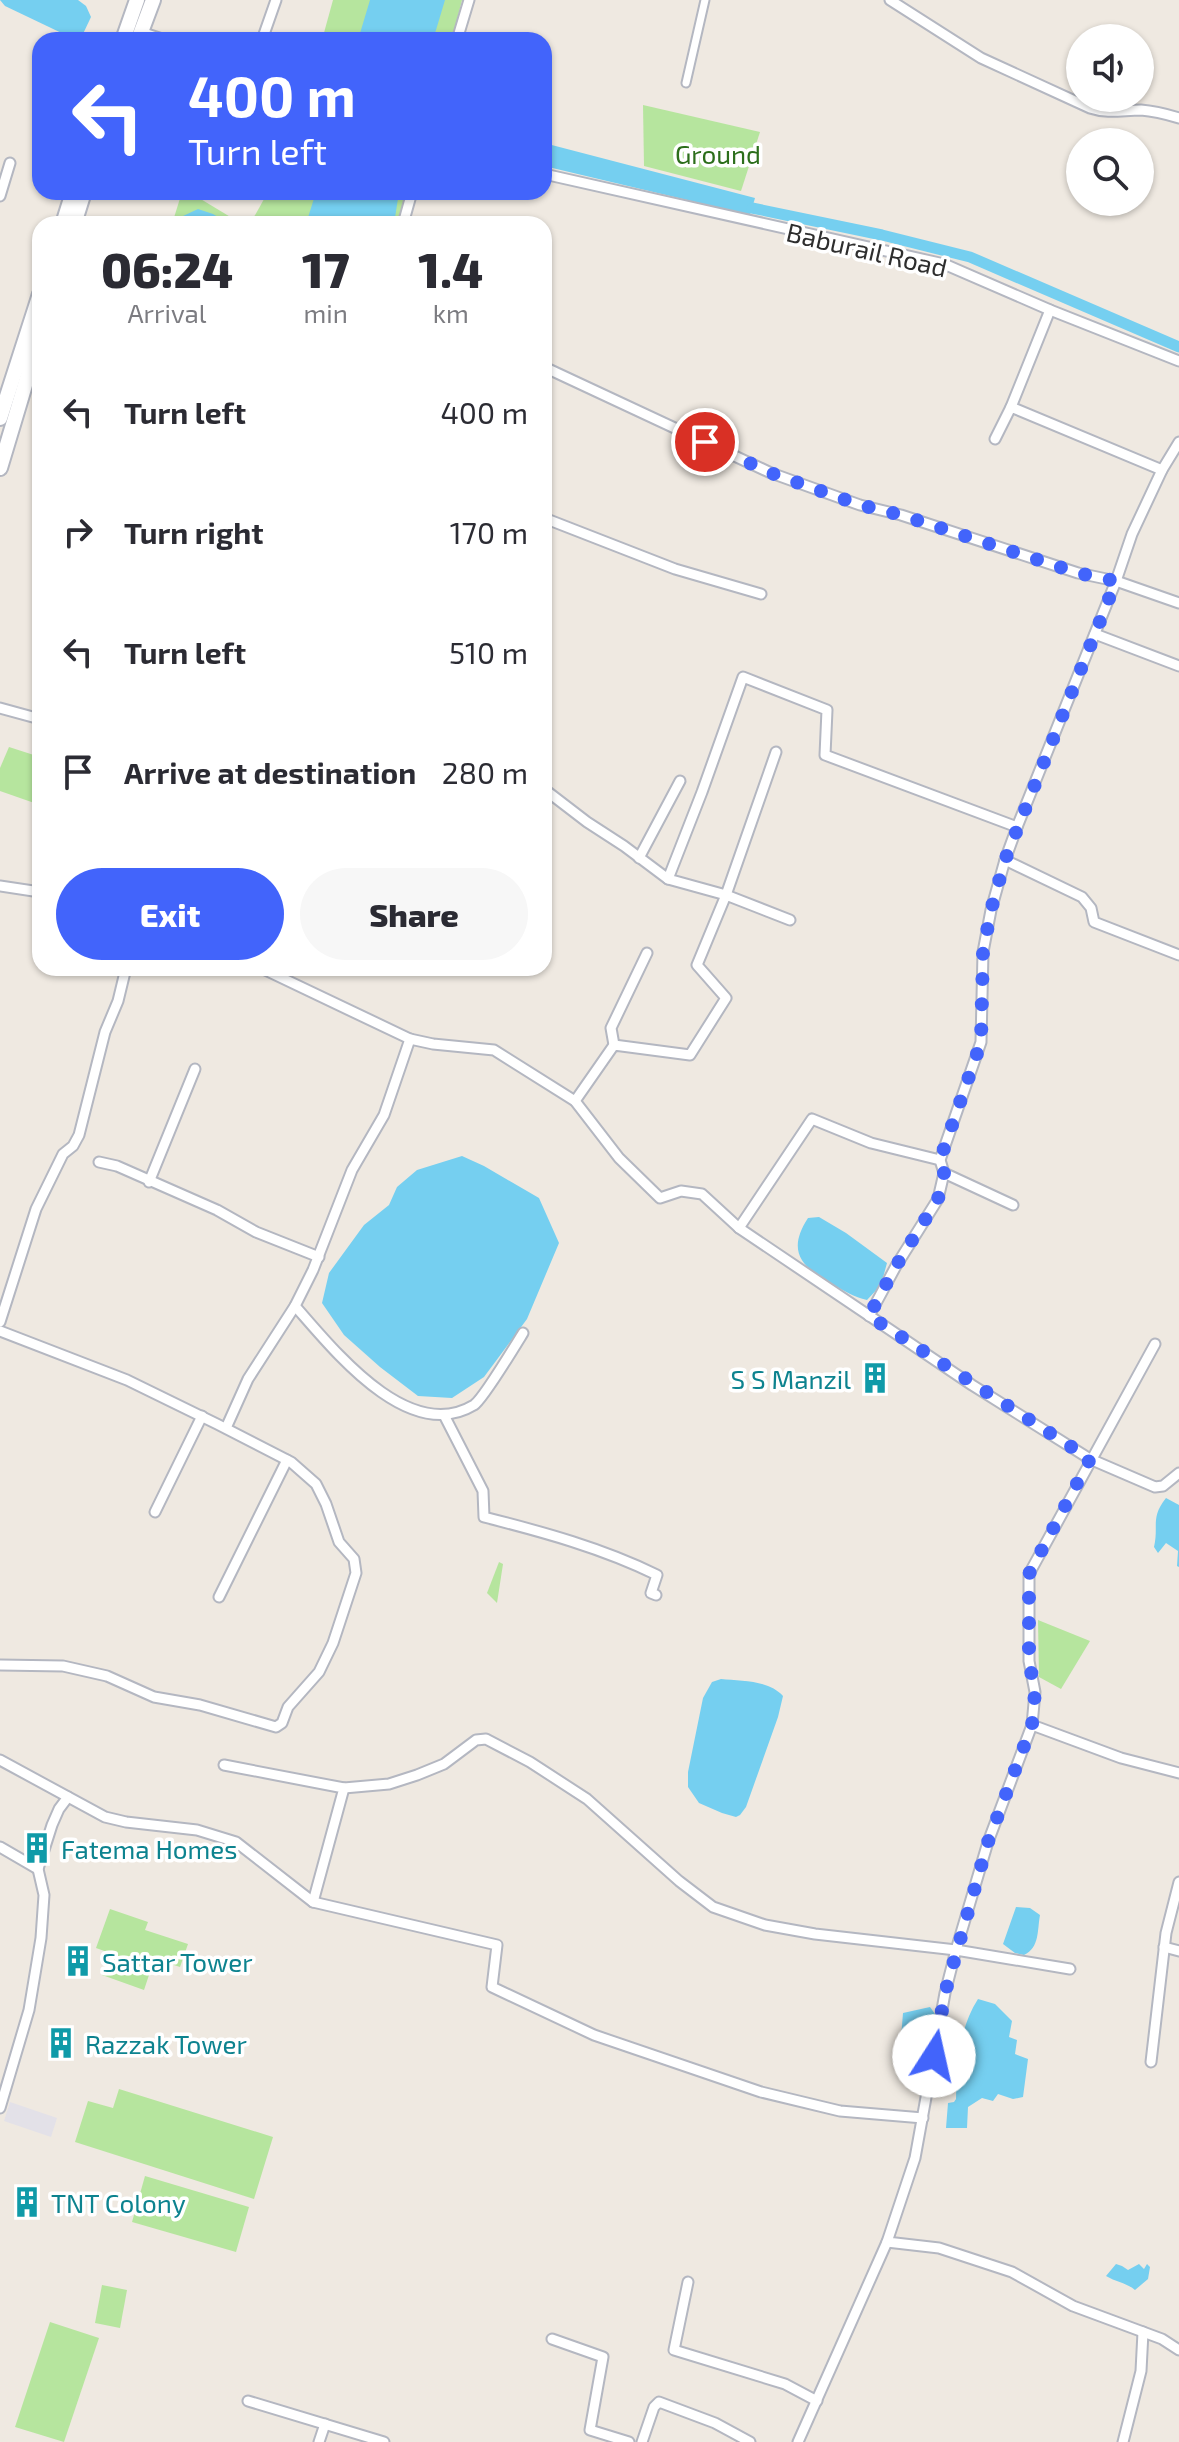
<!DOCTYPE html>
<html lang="en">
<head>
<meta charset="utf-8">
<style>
	:root { --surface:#fff; --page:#f7f7f7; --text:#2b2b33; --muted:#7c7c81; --accent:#4264fb }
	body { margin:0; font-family:"Exo 2",sans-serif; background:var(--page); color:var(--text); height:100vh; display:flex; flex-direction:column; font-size:30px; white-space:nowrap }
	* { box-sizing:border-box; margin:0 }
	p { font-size:26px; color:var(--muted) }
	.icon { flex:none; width:44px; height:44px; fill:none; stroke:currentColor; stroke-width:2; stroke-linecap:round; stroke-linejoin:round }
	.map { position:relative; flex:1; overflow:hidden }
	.details { position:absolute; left:32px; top:216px; width:520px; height:760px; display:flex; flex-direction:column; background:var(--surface); border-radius:24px; box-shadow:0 2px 6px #0004 }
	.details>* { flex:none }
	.banner { position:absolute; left:32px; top:32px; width:520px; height:168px; border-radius:24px; box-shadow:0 2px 6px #0004; background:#4264fb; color:#fff; overflow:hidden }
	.fabs { position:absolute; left:1066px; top:24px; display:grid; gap:16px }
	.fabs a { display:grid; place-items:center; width:88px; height:88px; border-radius:50%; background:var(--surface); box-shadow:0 2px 6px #0004; font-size:40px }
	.pin { position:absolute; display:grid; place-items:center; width:68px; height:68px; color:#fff; margin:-34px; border:4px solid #fff; border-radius:50%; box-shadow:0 2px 8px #0007 }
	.me { position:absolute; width:88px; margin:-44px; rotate:10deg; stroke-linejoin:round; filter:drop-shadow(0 0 6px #0008) }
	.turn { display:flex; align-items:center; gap:28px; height:168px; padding:0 24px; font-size:36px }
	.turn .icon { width:104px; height:104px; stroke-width:2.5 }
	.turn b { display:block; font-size:56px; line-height:68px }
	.eta { display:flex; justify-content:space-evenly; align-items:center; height:136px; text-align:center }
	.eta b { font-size:48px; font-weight:800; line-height:56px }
	.primary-button { display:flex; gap:16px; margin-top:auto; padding:16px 24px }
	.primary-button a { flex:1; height:92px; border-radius:48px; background:var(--accent); color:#fff; font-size:32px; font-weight:800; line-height:92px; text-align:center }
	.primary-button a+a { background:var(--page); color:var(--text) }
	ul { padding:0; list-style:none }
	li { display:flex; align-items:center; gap:24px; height:120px; padding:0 24px }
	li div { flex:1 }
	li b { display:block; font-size:30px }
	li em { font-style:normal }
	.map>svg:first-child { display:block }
	.industrial { fill:#e3e1e8 }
	.green { fill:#b6e59e }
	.water { fill:#75cff0 }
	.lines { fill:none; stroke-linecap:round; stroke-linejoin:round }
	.canal { stroke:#75cff0; stroke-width:11 }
	.pedestrian-casing { stroke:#b4b7c1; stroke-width:11 }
	.minor-casing { stroke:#b4b7c1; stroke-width:13 }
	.secondary-casing { stroke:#b4b7c1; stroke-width:18 }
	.pedestrian { stroke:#fff; stroke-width:7 }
	.minor { stroke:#fff; stroke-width:9 }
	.secondary { stroke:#fff; stroke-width:14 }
	.route { stroke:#4264fb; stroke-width:14; stroke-dasharray:0 25.2 }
	.labels { text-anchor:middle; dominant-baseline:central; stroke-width:7; stroke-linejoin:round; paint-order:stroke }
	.park-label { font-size:26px; fill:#2c6e1b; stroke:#fff }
	.street-label { font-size:26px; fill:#2e2e2e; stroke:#fff }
	.culture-label { font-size:26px; fill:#0d838f; stroke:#fff; text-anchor:start }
</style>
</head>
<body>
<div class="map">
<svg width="1179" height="2442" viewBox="0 0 1179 2442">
	<rect width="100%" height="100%" fill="#efe9e1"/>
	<!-- industrial -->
	<polygon class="industrial" points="10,2102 57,2118 51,2137 4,2121"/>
	<!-- green -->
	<g class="green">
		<polygon points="333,0 462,0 452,40 322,40"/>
		<polygon points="643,105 760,132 741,191 644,166"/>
		<polygon points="182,192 189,192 242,224 172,224"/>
		<polygon points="268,192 407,192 401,224 250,224"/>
		<polygon points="9,747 40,757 40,805 0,791 0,768"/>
		<polygon points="499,1562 503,1564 497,1603 487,1593"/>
		<polygon points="1038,1620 1090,1641 1061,1689 1039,1677"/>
		<polygon points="110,1909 148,1922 145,1930 188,1944 180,1967 137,1953 154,1960 144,1990 102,1975 110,1953 96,1948"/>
		<polygon points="119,2089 273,2137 254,2199 75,2142 88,2101 113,2108"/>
		<polygon points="145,2176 249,2207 236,2252 132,2222"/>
		<polygon points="102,2285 127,2290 120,2328 95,2323"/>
		<polygon points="50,2322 99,2338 64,2442 15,2427"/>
	</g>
	<!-- water -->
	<g class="water">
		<polygon points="0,0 78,0 86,6 91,17 82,36 72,38 5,6"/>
		<polygon points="370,0 445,0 433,40 358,40"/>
		<polygon points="544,143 755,198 750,215 544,166"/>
		<polygon points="316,192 399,192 394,224 306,224"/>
		<polygon points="198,209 213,214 230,224 178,224 183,216"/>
		<polygon points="462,1156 484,1166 539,1198 559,1243 527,1319 484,1377 452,1398 418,1396 380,1367 344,1335 322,1303 329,1273 364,1225 389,1205 397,1187 417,1170"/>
		<path d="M 819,1217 L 846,1233 L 887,1263 L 881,1285 L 867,1300 C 854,1297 844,1291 832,1284 C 802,1267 786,1252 808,1218 Z"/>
		<path d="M 1166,1498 L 1179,1505 L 1179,1567 L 1177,1566 L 1178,1551 L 1166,1543 L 1158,1553 L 1154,1547 C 1159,1526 1150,1518 1166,1498 Z"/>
		<path d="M 721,1679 C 741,1681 769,1680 783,1696 L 778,1717 L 746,1807 L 740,1815 L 736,1817 L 722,1813 L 699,1803 L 688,1787 L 688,1772 L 703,1698 L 712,1682 Z"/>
		<path d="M 1016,1907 L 1030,1908 L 1040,1915 C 1037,1931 1040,1947 1024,1955 L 1015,1953 L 1003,1944 Z"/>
		<path d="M 978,1999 L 995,2004 L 1012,2021 L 1009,2037 L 1017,2040 L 1015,2054 L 1028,2059 L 1023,2097 L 1013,2099 L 998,2094 L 993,2101 L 982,2098 L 968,2107 L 967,2128 L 946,2128 L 948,2103 L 954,2102 L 956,2099 C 957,2065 959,2028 978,1999 Z"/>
		<polygon points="930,2007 935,2014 921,2044 901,2038 903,2013"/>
		<path d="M 1116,2264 L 1122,2266 L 1128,2270 L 1139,2264 L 1144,2269 L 1147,2264 L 1150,2267 L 1148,2279 L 1135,2290 C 1127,2283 1116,2282 1106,2276 Z"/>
	</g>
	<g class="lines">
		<!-- canal -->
		<polyline class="canal" points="752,208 882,235 970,257 1179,347"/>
		<defs>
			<polyline id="pedestrian" points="686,83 705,0"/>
			<g id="minor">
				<path d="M 890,0 L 981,58 L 1090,108 C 1108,114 1123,110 1141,110 C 1155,111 1166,114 1179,118"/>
				<polyline points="141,32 165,40"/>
				<polyline points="262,40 276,0"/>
				<polyline points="457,40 469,0"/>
				<polyline points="544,174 944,264 1050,310 1179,361"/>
				<polyline points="0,196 10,163"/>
				<polyline points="403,224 412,192"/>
				<polyline points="544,367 771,473 860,505 901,515 1078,573 1116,581 1179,603"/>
				<polyline points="1011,407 1050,310"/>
				<polyline points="995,439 1011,407 1162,470"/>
				<polyline points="544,518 675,569 761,594"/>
				<polyline points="1095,634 1179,666"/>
				<polyline points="0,708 40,719"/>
				<polyline points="776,752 726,895 668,879 702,792 743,677 827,710 825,755 1017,827 1005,860"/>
				<polyline points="544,789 587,822 624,846 668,879"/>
				<polyline points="1017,827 1116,581 1132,534 1162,470 1179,442"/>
				<polyline points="639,858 680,781"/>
				<polyline points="0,886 40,892"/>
				<polyline points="261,968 410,1039 433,1044 494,1050 575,1101 619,1158 660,1198 681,1191 702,1194 739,1228 972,1385 1090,1459 1155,1487 1163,1486 1179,1473"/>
				<polyline points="614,1045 611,1028 647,953"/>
				<polyline points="575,1101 614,1045 690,1055 726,998 697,965 726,895 790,920"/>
				<polyline points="99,1162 117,1166 217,1210 256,1232 319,1257"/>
				<polyline points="944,1173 1013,1205"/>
				<polyline points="149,1182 195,1069"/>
				<polyline points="739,1228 812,1119 871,1143 940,1160"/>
				<path d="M 295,1306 C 333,1349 408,1445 474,1405 C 483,1399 515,1346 523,1333"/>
				<polyline points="869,1316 896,1266 938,1199 944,1173 940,1160 981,1042 983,952 991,910 1005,860 1082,897 1091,908 1094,922 1179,955"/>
				<polyline points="0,1322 36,1209 63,1154 73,1146 79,1135 105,1032 118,1001 126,968"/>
				<polyline points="0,1331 127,1380 217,1424 291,1462 316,1484 326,1504 339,1542 354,1559 356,1573 333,1643 319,1672 288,1707 282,1723 276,1727 200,1705 154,1697 107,1676 63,1666 0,1665"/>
				<path d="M 444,1415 L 483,1491 L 484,1517 C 543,1532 602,1548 657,1575 L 651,1593 L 656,1595"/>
				<polyline points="226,1428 248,1379 295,1306 313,1270 352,1170 384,1115 410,1039"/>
				<polyline points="155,1512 202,1416"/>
				<polyline points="219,1597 287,1460"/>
				<polyline points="1032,1725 1121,1758 1179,1773"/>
				<polyline points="0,1760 105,1817 126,1822 197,1830 236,1842 313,1902 497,1945 492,1987 594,2035 761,2092 840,2111 923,2118"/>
				<polyline points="224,1765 344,1788 313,1902"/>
				<polyline points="344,1788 389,1784 417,1775 444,1764 476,1740 486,1739 530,1762 587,1799 679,1881 713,1907 765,1925 815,1934 956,1950 945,1993 915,2158 887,2242 939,2248 1012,2272 1073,2306 1162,2339 1179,2350"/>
				<polyline points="0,1847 38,1869"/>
				<polyline points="1164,1947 1179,1951"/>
				<polyline points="1070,1969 956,1950 988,1842 1032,1725 1035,1692 1029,1661 1029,1574 1155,1344"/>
				<polyline points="1151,2062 1166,1933 1179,1882"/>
				<polyline points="0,2108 29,2010 41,1938 44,1895 38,1869 52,1825 59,1809 68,1797"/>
				<polyline points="688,2282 674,2350 785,2384 817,2401"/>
				<polyline points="552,2339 603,2357 590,2430 629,2442"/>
				<polyline points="248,2401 384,2442"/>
				<polyline points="319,2442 325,2424"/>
				<polyline points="642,2442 654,2407 659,2402 715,2423 750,2442"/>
				<polyline points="798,2442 887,2242"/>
				<polyline points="1123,2442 1141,2371 1143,2332"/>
			</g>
			<g id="secondary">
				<polyline points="123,40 137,0"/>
				<polyline points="138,40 153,0"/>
				<polyline points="63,224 73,192"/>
				<polyline points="74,224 84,192"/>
				<polyline points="0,418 40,294"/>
				<polyline points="0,468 40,335"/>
			</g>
		</defs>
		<!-- pedestrian casing -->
		<use href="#pedestrian" class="pedestrian-casing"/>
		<!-- minor casing -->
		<use href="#minor" class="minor-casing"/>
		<!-- secondary casing -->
		<use href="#secondary" class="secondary-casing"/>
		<!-- pedestrian -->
		<use href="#pedestrian" class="pedestrian"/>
		<!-- minor -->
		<use href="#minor" class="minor"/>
		<!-- secondary -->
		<use href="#secondary" class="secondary"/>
	</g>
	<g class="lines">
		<!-- route -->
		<polyline class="route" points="705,442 771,473 860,505 901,515 1078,573 1116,581 1005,860 991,910 983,952 981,1042 940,1160 944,1173 938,1199 896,1266 869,1316 1090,1459 1029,1574 1029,1661 1035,1692 1032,1725 988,1842 945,1993 934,2056"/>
	</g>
	<!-- icons -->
	<defs>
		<symbol id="building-bare" viewBox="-9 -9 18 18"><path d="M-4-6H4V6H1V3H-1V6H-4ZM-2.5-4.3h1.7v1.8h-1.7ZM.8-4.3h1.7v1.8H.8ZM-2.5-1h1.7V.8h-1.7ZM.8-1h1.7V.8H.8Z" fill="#0f9aa8" stroke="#fff" stroke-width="2.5" paint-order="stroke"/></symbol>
	</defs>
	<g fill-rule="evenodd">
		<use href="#building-bare" x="853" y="1356" width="44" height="44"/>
		<use href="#building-bare" x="15" y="1826" width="44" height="44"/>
		<use href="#building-bare" x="56" y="1939" width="44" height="44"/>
		<use href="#building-bare" x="39" y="2021" width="44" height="44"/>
		<use href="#building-bare" x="5" y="2180" width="44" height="44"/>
	</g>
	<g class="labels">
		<!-- park labels -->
		<g class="park-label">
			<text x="718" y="153">Ground</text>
		</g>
		<!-- street labels -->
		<g class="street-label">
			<text transform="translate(867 249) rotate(13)">Baburail Road</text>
		</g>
		<!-- culture labels -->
		<g class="culture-label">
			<text x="851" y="1378" text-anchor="end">S S Manzil</text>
			<text x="61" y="1848">Fatema Homes</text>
			<text x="102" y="1961">Sattar Tower</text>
			<text x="85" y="2043">Razzak Tower</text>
			<text x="51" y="2202">TNT Colony</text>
		</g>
	</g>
</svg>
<div class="fabs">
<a><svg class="icon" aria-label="sound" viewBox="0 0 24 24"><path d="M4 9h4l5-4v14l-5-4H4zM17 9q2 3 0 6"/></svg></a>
<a><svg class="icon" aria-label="search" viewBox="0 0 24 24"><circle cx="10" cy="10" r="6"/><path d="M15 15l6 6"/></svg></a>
</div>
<div class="pin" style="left:705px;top:442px;background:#d93025"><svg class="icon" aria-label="arrive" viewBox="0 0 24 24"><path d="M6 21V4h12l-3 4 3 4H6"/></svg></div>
<svg class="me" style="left:934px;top:2056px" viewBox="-20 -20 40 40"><circle r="19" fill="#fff"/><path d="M0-13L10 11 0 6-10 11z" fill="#4264fb"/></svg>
<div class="banner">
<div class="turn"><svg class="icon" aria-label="left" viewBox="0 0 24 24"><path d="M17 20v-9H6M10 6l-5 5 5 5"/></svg><div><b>400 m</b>Turn left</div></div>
</div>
<section class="details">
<div class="eta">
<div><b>06:24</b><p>Arrival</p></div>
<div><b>17</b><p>min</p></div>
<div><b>1.4</b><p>km</p></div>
</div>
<ul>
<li><svg class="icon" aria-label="left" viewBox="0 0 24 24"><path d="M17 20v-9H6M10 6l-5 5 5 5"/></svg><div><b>Turn left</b></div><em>400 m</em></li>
<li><svg class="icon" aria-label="right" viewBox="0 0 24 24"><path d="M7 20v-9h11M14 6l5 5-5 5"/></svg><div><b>Turn right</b></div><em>170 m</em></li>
<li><svg class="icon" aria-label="left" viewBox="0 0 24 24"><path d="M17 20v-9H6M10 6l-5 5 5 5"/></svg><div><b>Turn left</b></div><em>510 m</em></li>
<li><svg class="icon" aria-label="arrive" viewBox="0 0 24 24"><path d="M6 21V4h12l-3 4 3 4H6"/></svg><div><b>Arrive at destination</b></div><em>280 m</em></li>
</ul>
<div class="primary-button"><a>Exit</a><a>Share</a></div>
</section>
</div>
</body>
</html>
